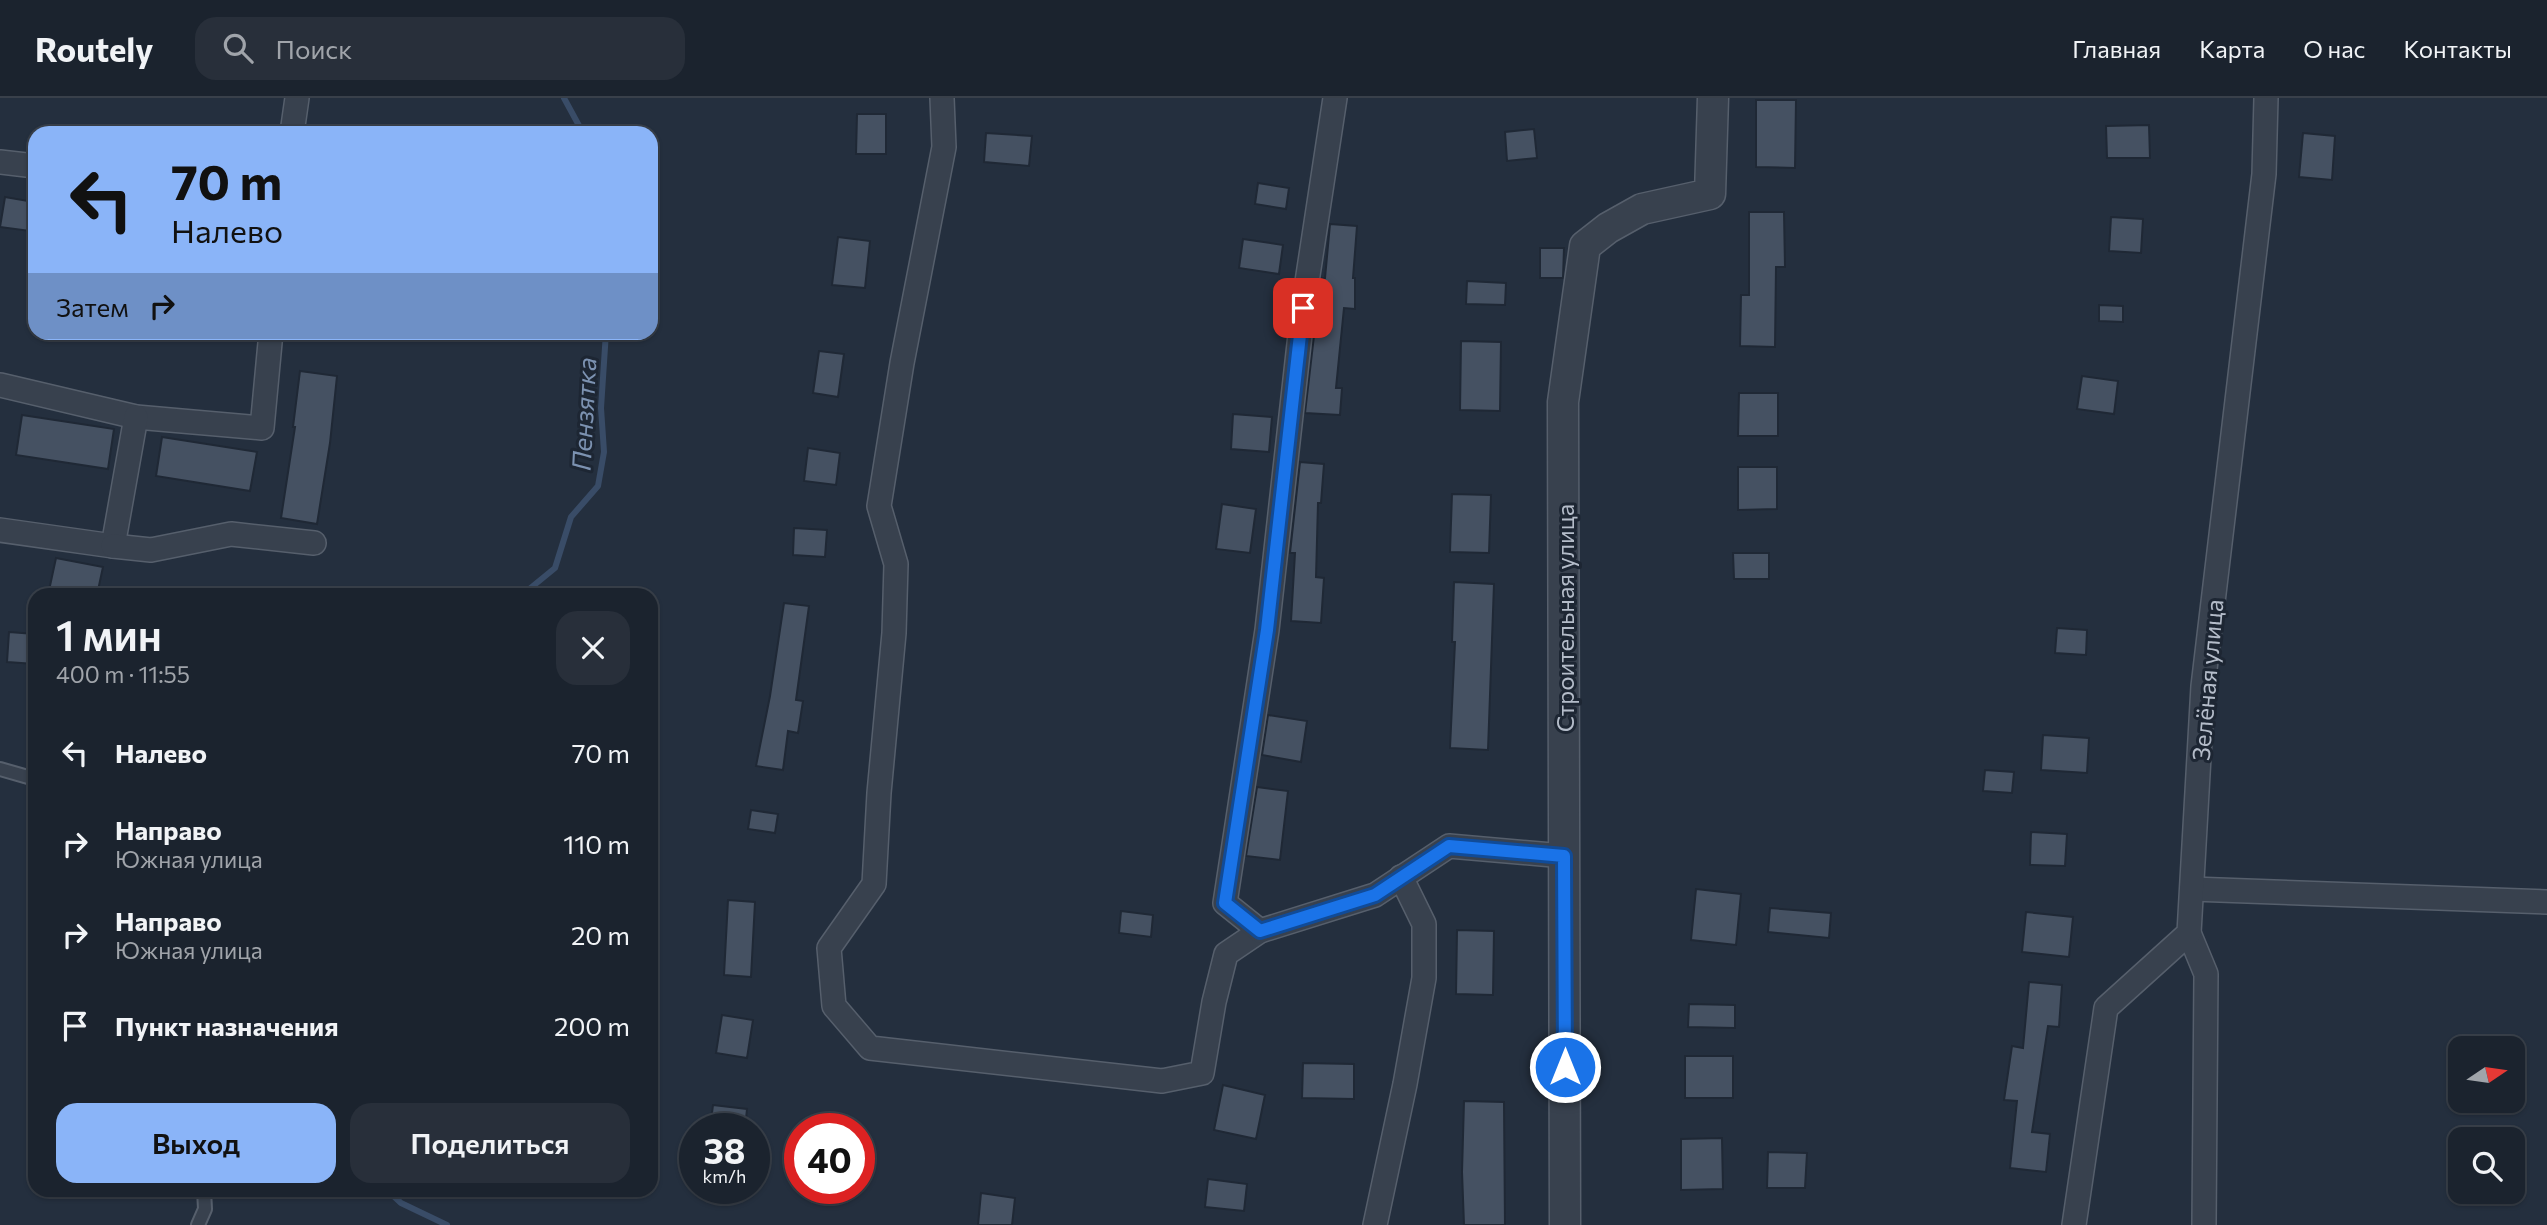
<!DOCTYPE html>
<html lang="ru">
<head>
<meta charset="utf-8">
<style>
	:root { --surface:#1b232e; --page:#282f3a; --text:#f1f3f6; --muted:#a0a4aa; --line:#39404a; --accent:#8ab4f8 }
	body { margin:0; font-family:Commissioner,sans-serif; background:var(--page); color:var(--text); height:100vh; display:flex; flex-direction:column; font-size:26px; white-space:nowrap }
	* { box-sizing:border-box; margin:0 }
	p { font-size:23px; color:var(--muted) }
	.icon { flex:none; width:38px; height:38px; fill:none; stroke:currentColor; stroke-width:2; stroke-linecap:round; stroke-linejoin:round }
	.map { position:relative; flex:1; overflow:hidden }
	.drawer { position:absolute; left:28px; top:490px; width:630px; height:609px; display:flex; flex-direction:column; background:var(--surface); border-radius:21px; box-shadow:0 2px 5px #0004,0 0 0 2px var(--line) }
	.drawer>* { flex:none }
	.guide { position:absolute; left:28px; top:28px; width:630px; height:214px; border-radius:21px; box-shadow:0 2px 5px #0004,0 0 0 2px var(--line); background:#8ab4f8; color:#111; overflow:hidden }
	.needle { width:46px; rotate:77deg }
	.buttons { position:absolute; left:2448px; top:938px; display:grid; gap:14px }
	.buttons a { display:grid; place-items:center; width:77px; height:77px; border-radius:14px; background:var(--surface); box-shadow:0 2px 5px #0004,0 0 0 2px var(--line); font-size:35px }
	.speed { position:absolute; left:679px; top:1015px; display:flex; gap:14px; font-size:35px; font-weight:700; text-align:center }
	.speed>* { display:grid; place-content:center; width:91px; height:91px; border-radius:50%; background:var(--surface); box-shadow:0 2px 5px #0004,0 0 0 2px var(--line); line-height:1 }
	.speed small { font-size:18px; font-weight:400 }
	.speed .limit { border:10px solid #d22; background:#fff; color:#111 }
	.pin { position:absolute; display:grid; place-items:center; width:60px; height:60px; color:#fff; margin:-30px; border-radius:14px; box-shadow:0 4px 10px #0006 }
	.me { position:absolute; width:77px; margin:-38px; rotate:0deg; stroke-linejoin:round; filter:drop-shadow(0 0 5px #0008) }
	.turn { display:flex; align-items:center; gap:24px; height:147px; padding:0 28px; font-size:32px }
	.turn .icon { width:91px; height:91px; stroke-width:2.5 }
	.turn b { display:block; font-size:49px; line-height:60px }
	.then { display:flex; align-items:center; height:66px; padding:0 28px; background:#0003; gap:14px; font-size:26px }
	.round { display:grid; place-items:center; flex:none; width:74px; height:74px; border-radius:21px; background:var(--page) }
	.overview { display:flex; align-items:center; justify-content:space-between; height:119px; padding:0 28px }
	h1 { font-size:42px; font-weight:600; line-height:52px }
	.action { display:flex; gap:14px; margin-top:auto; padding:14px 28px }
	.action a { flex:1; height:80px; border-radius:21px; background:var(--accent); color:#111; font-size:28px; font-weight:600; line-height:80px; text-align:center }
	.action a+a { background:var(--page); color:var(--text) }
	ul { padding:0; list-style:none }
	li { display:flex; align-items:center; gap:21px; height:91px; padding:0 28px }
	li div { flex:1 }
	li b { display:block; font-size:26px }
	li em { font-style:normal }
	header { display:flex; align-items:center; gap:42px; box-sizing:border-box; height:98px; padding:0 35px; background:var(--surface); border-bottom:2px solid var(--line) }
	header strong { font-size:33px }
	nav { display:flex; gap:38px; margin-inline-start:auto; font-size:24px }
	.search { width:490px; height:63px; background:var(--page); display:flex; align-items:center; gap:18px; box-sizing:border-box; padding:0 24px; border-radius:21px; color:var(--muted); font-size:26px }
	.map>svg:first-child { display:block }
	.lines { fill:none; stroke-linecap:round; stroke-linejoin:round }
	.stream { stroke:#394c67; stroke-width:6 }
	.building { fill:#455162; stroke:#1f2835; stroke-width:2 }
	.service-casing { stroke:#565f6c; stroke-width:16 }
	.minor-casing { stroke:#565f6c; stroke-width:26 }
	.tertiary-casing { stroke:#565f6c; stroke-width:33 }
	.service { stroke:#38414e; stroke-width:12 }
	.minor { stroke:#38414e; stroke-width:23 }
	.tertiary { stroke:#38414e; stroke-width:30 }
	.route-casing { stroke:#114b97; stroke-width:18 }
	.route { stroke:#1a73e8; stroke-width:12 }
	.labels { text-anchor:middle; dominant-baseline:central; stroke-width:6; stroke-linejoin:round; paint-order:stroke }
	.street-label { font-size:24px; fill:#b4bcc9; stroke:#1d2633 }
	.water-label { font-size:26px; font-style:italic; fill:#7c92b1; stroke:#1d2633 }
</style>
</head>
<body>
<header>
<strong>Routely</strong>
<div class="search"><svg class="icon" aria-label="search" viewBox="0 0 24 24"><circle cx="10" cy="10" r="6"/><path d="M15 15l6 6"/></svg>Поиск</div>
<nav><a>Главная</a><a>Карта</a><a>О нас</a><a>Контакты</a></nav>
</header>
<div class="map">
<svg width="2547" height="1127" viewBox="0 0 2547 1127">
	<rect width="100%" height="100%" fill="#242f3e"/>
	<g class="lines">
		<!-- stream -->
		<g class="stream">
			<polyline points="564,0 583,35"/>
			<polyline points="522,497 555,470 571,419 598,388 604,354 601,310 606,234"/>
			<polyline points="387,1092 401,1105 447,1127"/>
		</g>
	</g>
	<!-- building -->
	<g class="building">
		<polygon points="1756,2 1796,2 1795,70 1756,69"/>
		<polygon points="857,16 886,16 886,56 856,56"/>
		<polygon points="2149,27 2150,60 2107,60 2106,28"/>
		<polygon points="1534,31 1537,60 1507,63 1505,34"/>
		<polygon points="986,35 1032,38 1029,68 984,64"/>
		<polygon points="2303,35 2335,38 2332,82 2299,79"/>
		<polygon points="1258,85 1289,90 1286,111 1255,106"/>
		<polygon points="5,99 34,104 30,133 0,129"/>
		<polygon points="1749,114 1784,114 1785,169 1776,169 1775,249 1740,248 1741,197 1749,197"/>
		<polygon points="2111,119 2143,121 2141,155 2109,153"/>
		<polygon points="1330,126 1357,128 1353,180 1355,180 1355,211 1344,210 1336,290 1342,290 1340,317 1305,315 1317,212 1322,180 1325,180"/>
		<polygon points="838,139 870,143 865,190 832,187"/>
		<polygon points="1243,141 1283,147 1279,176 1239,170"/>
		<polygon points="1540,150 1564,150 1563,180 1540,180"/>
		<polygon points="1467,183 1506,185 1505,207 1466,206"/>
		<polygon points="2099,207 2123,208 2123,224 2099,223"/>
		<polygon points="1461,243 1501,244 1500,313 1460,312"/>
		<polygon points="819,253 844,256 838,299 813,295"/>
		<polygon points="300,273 337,278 330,345 317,426 281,420 295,329 293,329"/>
		<polygon points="2082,278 2118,283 2114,316 2077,311"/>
		<polygon points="1739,295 1778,295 1778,338 1738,338"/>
		<polygon points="1233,316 1272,319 1269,354 1231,351"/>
		<polygon points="22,317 114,331 108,371 16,357"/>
		<polygon points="162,339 257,354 250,393 156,378"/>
		<polygon points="808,350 840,355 836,387 804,383"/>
		<polygon points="1300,364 1324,366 1321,405 1318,405 1316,479 1324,480 1321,525 1291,523 1295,455 1290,455"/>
		<polygon points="1738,369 1777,369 1777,411 1738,412"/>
		<polygon points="1452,396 1491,397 1489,455 1450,454"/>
		<polygon points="1222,406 1256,411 1250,455 1216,451"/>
		<polygon points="794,430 827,432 825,459 793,457"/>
		<polygon points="1733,455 1769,455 1769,481 1734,481"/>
		<polygon points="56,460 103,469 97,497 48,497"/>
		<polygon points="1454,484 1494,486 1488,652 1450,650 1455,544 1452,544"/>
		<polygon points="784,505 809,508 796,602 803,603 798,635 788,633 783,672 756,668 770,598"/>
		<polygon points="2057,530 2087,532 2086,557 2055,555"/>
		<polygon points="9,534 35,536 35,566 7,564"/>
		<polygon points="1268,617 1307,623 1301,664 1262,657"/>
		<polygon points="2043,637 2089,640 2087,675 2041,672"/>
		<polygon points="1985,672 2014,674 2012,695 1983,693"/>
		<polygon points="1257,689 1288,693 1280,762 1246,758"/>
		<polygon points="751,712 778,716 775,735 748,731"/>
		<polygon points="2031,734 2067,736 2065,768 2030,767"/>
		<polygon points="1696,791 1741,796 1736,847 1691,842"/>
		<polygon points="728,802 755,804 751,879 724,877"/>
		<polygon points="1770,810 1831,815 1829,840 1768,834"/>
		<polygon points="1121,813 1153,817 1151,839 1119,835"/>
		<polygon points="2026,814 2073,819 2069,859 2022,854"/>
		<polygon points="1457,832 1494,833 1493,897 1456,896"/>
		<polygon points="2029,884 2062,887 2059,929 2048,928 2032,1034 2050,1036 2046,1074 2010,1070 2017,1003 2004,1002 2012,948 2023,950"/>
		<polygon points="1689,906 1735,907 1735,930 1688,929"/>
		<polygon points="722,917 753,922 747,960 716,955"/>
		<rect x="1685" y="958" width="48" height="42"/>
		<polygon points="1303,965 1354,966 1354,1001 1302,1000"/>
		<polygon points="1223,987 1265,997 1256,1041 1214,1032"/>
		<polygon points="1464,1003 1504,1004 1505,1127 1464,1127 1462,1074"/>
		<polygon points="713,1007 747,1011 745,1031 710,1031"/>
		<polygon points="1722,1040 1723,1091 1681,1092 1681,1041"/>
		<polygon points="1768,1054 1807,1055 1805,1090 1767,1090"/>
		<polygon points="1208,1081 1247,1086 1244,1113 1205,1109"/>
		<polygon points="981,1095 1015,1100 1012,1127 978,1127"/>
	</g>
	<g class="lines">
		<defs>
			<g id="service">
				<polyline points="0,671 35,681"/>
				<polyline points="198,1127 205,1111 204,1092"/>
			</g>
			<g id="minor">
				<polyline points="942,0 944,49 902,265 879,408 896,466 894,535 879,695 874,786 829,850 834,908 870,950 1162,983 1202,975 1214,904 1226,856 1260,833 1375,797 1449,748 1564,758"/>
				<polyline points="292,35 297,0"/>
				<polyline points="0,64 35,68"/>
				<polyline points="0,287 136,319 262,330 271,234"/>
				<polyline points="0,432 113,448 136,319"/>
				<polyline points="113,448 151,452 231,436 314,445"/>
				<polyline points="2192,791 2547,804"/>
				<polyline points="1260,833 1225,805 1267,532 1303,210 1335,0"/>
				<polyline points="2189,835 2206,876 2204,1127"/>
				<polyline points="1375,1127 1405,986 1424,880 1424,826 1401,779"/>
				<polyline points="2074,1127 2106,910 2189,835 2203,588 2264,76 2266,0"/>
			</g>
			<polyline id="tertiary" points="1565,1127 1563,304 1585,148 1608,130 1642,111 1710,96 1713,0"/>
		</defs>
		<!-- service casing -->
		<use href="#service" class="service-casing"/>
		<!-- minor casing -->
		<use href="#minor" class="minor-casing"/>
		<!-- tertiary casing -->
		<use href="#tertiary" class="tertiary-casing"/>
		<!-- service -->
		<use href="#service" class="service"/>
		<!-- minor -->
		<use href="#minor" class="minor"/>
		<!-- tertiary -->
		<use href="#tertiary" class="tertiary"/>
	</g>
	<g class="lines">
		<defs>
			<polyline id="route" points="1303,210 1267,532 1225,805 1260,833 1375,797 1449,748 1564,758 1565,969"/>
		</defs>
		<!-- route casing -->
		<use href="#route" class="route-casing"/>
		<!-- route -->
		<use href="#route" class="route"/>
	</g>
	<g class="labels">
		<!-- street labels -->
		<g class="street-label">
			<text transform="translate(1564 520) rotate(-90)">Строительная улица</text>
			<text transform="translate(2207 582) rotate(-85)">Зелёная улица</text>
		</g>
		<!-- water labels -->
		<g class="water-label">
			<text transform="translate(583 316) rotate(-87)">Пензятка</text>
		</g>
	</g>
</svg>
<div class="buttons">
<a><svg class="needle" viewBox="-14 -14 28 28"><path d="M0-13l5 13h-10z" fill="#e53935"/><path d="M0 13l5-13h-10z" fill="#a0a4aa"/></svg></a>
<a><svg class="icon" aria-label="search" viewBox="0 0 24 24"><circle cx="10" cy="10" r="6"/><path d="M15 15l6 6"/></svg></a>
</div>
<div class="speed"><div>38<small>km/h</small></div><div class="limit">40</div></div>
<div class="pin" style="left:1303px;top:210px;background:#d93025"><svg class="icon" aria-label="arrive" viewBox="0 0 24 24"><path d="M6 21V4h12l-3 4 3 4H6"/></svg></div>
<svg class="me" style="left:1565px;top:969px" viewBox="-20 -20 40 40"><circle r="17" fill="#1a73e8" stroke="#fff" stroke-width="3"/><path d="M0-11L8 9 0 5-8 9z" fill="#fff"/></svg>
<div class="guide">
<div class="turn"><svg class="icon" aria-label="left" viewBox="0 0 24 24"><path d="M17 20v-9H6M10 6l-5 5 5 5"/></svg><div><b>70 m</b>Налево</div></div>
<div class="then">Затем<svg class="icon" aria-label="right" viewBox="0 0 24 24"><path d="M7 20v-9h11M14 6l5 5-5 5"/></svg></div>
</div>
<section class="drawer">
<div class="overview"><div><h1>1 мин</h1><p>400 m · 11:55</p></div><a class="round"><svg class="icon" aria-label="close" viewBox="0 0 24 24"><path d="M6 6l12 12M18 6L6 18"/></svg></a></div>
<ul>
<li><svg class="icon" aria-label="left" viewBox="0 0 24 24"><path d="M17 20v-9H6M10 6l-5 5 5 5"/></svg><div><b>Налево</b></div><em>70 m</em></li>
<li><svg class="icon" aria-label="right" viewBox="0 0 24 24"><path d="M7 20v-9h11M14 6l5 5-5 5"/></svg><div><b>Направо</b><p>Южная улица</p></div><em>110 m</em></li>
<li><svg class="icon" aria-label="right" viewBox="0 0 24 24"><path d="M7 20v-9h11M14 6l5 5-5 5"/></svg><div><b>Направо</b><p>Южная улица</p></div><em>20 m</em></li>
<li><svg class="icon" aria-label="arrive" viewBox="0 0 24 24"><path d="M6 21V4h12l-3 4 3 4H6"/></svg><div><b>Пункт назначения</b></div><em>200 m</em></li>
</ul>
<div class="action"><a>Выход</a><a>Поделиться</a></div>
</section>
</div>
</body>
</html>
